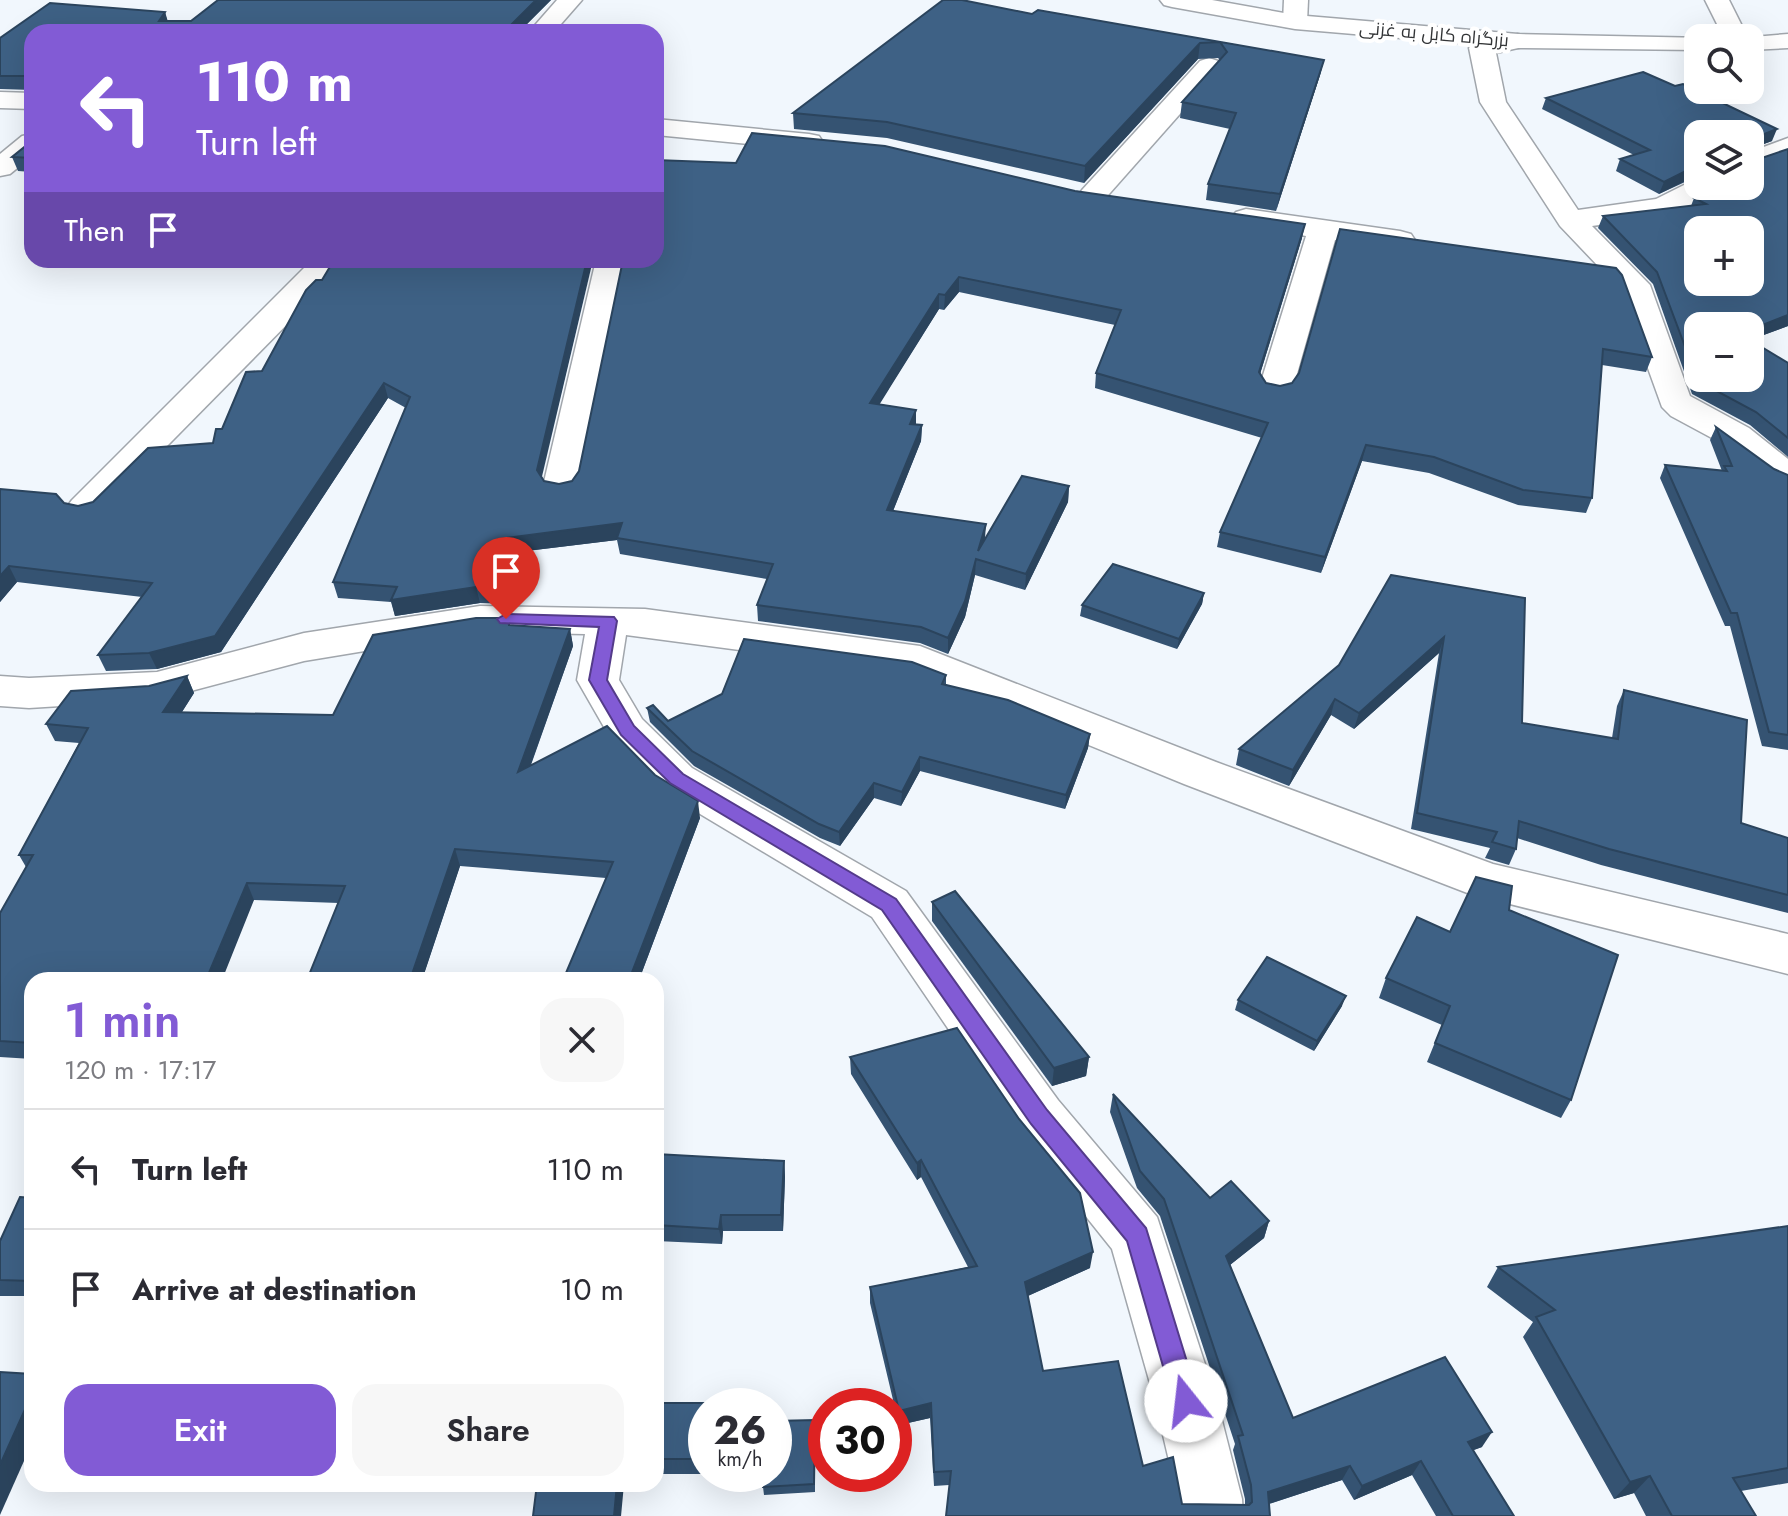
<!DOCTYPE html>
<html lang="en">
<head>
<meta charset="utf-8">
<style>
	:root { --surface:#fff; --page:#f7f7f7; --text:#2b2b33; --muted:#7c7c81; --line:#e1e1e2; --accent:#825bd5 }
	body { margin:0; font-family:Jost,Cairo,sans-serif; background:var(--page); color:var(--text); height:100vh; display:flex; flex-direction:column; font-size:30px; white-space:nowrap }
	* { box-sizing:border-box; margin:0 }
	p { font-size:26px; color:var(--muted) }
	.icon { flex:none; width:44px; height:44px; fill:none; stroke:currentColor; stroke-width:2; stroke-linecap:round; stroke-linejoin:round }
	.map { position:relative; flex:1; overflow:hidden }
	.panel { position:absolute; left:24px; top:972px; width:640px; height:520px; display:flex; flex-direction:column; background:var(--surface); border-radius:24px; box-shadow:0 8px 32px #0002 }
	.panel>* { flex:none }
	.top-card { position:absolute; left:24px; top:24px; width:640px; height:244px; border-radius:24px; box-shadow:0 8px 32px #0002; background:#825bd5; color:#fff; overflow:hidden }
	.buttons { position:absolute; left:1684px; top:24px; display:grid; gap:16px }
	.buttons a { display:grid; place-items:center; width:80px; height:80px; border-radius:16px; background:var(--surface); box-shadow:0 8px 32px #0002; font-size:40px }
	.speed { position:absolute; left:688px; top:1388px; display:flex; gap:16px; font-size:40px; font-weight:700; text-align:center }
	.speed>* { display:grid; place-content:center; width:104px; height:104px; border-radius:50%; background:var(--surface); box-shadow:0 8px 32px #0002; line-height:1 }
	.speed small { font-size:20px; font-weight:400 }
	.speed .limit { border:12px solid #d22; background:#fff; color:#111 }
	.pin { position:absolute; display:grid; place-items:center; width:68px; height:68px; color:#fff; margin:-82px -34px; border-radius:50% 50% 50% 0; rotate:-45deg; box-shadow:0 0 8px #0007 }
	.pin .icon { rotate:45deg }
	.me { position:absolute; width:88px; margin:-44px; rotate:344deg; stroke-linejoin:round; filter:drop-shadow(0 0 6px #0008) }
	.turn { display:flex; align-items:center; gap:28px; height:168px; padding:0 40px; font-size:36px }
	.turn .icon { width:104px; height:104px; stroke-width:2.5 }
	.turn b { display:block; font-size:56px; line-height:68px }
	.then { display:flex; align-items:center; height:76px; padding:0 40px; background:#0003; gap:16px; font-size:30px }
	.round { display:grid; place-items:center; flex:none; width:84px; height:84px; border-radius:24px; background:var(--page) }
	.overview { display:flex; align-items:center; justify-content:space-between; height:136px; padding:0 40px }
	h1 { font-size:48px; font-weight:600; line-height:60px; color:var(--accent) }
	.cta { display:flex; gap:16px; margin-top:auto; padding:16px 40px }
	.cta a { flex:1; height:92px; border-radius:24px; background:var(--accent); color:#fff; font-size:32px; font-weight:600; line-height:92px; text-align:center }
	.cta a+a { background:var(--page); color:var(--text) }
	ul { padding:0; list-style:none }
	li { display:flex; align-items:center; gap:24px; height:120px; padding:0 40px; border-top:2px solid var(--line) }
	li div { flex:1 }
	li b { display:block; font-size:30px }
	li em { font-style:normal }
	.map>svg:first-child { display:block }
	.lines { fill:none; stroke-linecap:round; stroke-linejoin:round }
	.minor-casing { stroke:#a1a6ac; stroke-width:3 }
	.highway-casing { stroke:#a1a6ac; stroke-width:3 }
	.minor { fill:#fff; fill-rule:evenodd }
	.highway { fill:#fff; fill-rule:evenodd }
	.wall { fill:#355372 }
	.shaded-wall { fill:#2b445d }
	.building { fill:#3e6185; stroke:#2b445d; stroke-width:2; fill-rule:evenodd }
	.route { fill:#825bd5; stroke:#543b8a; stroke-width:2 }
	.labels { text-anchor:middle; dominant-baseline:central; stroke-width:8; stroke-linejoin:round; paint-order:stroke }
	.far-street-label { font-size:18px; fill:#333537; stroke:#fff }
</style>
</head>
<body>
<div class="map">
<svg width="1788" height="1516" viewBox="0 0 1788 1516">
	<rect width="100%" height="100%" fill="#f1f7fd"/>
	<g class="lines">
		<defs>
			<g id="minor">
				<polygon points="557,0 582,0 554,32 529,32"/>
				<polygon points="1284,0 1308,0 1307,22 1304,27 1286,27 1283,22"/>
				<polygon points="1705,0 1729,0 1748,38 1724,38"/>
				<path d="M 1518,34 L 1527,36 L 1530,41 L 1527,46 L 1496,53 L 1506,102 L 1578,210 L 1656,199 L 1698,178 L 1698,186 L 1716,186 C 1694,218 1628,221 1592,226 L 1650,285 L 1690,396 L 1749,428 L 1788,459 L 1788,488 L 1775,485 L 1723,444 L 1671,416 L 1662,407 L 1619,288 L 1560,226 L 1480,102 L 1469,48 L 1473,43 Z"/>
				<polygon points="1209,58 1218,61 1222,66 1218,71 1102,202 1092,205 1082,202 1078,196 1082,190 1200,61"/>
				<polygon points="0,92 32,93 32,109 0,108"/>
				<polygon points="656,119 809,134 819,136 823,142 819,148 809,150 656,135"/>
				<polygon points="32,134 32,156 10,174 0,176 0,154 22,136"/>
				<polygon points="1788,138 1788,156 1750,170 1750,152"/>
				<polygon points="1246,209 1400,231 1411,234 1415,240 1411,246 1400,249 1335,240 1293,388 1288,395 1276,398 1264,395 1259,388 1306,236 1236,224 1231,218 1236,212"/>
				<polygon points="312,260 344,260 314,297 98,516 85,519 72,516 66,508 72,500"/>
				<polygon points="596,260 626,260 579,486 574,494 561,497 548,494 543,486"/>
				<polygon points="480,606 645,609 920,646 1216,762 1493,864 1788,934 1788,974 1470,894 1184,784 913,673 626,635 619,680 642,719 692,768 906,891 1058,1100 1157,1217 1217,1401 1242,1499 1243,1516 1179,1516 1178,1499 1155,1401 1112,1249 1020,1134 872,917 660,790 612,741 577,680 585,634 480,632 304,661 157,700 29,708 0,706 0,676 29,678 157,672 304,633"/>
			</g>
			<g id="highway">
				<polygon points="1160,0 1212,0 1295,15 1518,34 1707,38 1698,38 1698,50 1518,48 1295,29 1172,7 1164,5"/>
				<polygon points="1788,34 1788,48 1750,50 1750,38 1741,38"/>
			</g>
		</defs>
		<!-- minor casing -->
		<use href="#minor" class="minor-casing"/>
		<!-- highway casing -->
		<use href="#highway" class="highway-casing"/>
		<!-- minor -->
		<use href="#minor" class="minor"/>
		<!-- highway -->
		<use href="#highway" class="highway"/>
	</g>
	<!-- wall -->
	<g class="wall">
		<polygon points="218,0 551,0 519,32 32,32 32,90 0,89 0,38 50,3 165,12 167,21 191,21"/>
		<polygon points="1038,10 1324,60 1320,75 1276,211 1206,200 1208,184 1230,129 1180,118 1182,102 1220,60 1218,58 1198,59 1084,183 887,138 794,129 793,113 1032,14"/>
		<polygon points="1546,98 1772,141 1753,148 1753,161 1788,149 1788,326 1750,340 1788,363 1788,457 1750,425 1692,394 1653,284 1598,228 1603,216 1691,206 1694,198 1750,186 1698,134 1698,176 1659,194 1616,171 1620,159 1634,155 1542,109"/>
		<polygon points="32,130 32,172 18,171 12,157 28,144"/>
		<polygon points="1075,191 1302,238 1260,374 1266,383 1280,386 1292,383 1299,373 1340,229 1652,357 1646,372 1602,365 1592,498 1586,513 1518,505 1429,473 1362,461 1321,573 1217,547 1220,532 1262,438 1095,388 1096,373 1115,325 959,292 944,310 939,309 879,404 916,410 916,425 922,425 921,441 893,511 985,541 1069,486 1068,502 1025,590 975,575 965,617 948,654 920,643 758,621 757,605 767,579 620,554 617,540 502,554 508,604 480,603 395,616 391,602 338,598 333,582 406,408 388,398 221,652 157,669 106,671 98,655 142,597 17,582 0,602 0,489 78,506 93,502 213,443 322,280 542,477 544,481 559,484 572,481"/>
		<polygon points="1716,427 1774,469 1788,475 1788,750 1762,746 1730,626 1725,626 1660,478 1665,465 1722,471 1710,440"/>
		<polygon points="1391,575 1522,723 1612,738 1617,706 1624,690 1741,823 1788,838 1788,913 1601,865 1517,838 1516,849 1509,865 1485,858 1490,848 1411,829 1439,653 1354,729 1331,715 1289,786 1236,765 1239,749 1339,665"/>
		<polygon points="1204,593 1202,604 1177,649 1080,616 1082,605"/>
		<polygon points="510,625 570,629 573,646 531,765 655,775 700,818 639,980 563,980 606,878 460,866 422,980 307,980 339,903 254,900 32,980 32,1059 0,1057 0,913 26,867 19,855 79,743 55,741 46,724 149,686 187,676 194,693 182,712 333,715"/>
		<polygon points="946,675 946,685 1090,734 1088,748 1065,809 920,771 901,806 874,798 840,846 820,838 694,766 650,722 647,708 668,721"/>
		<polygon points="932,902 1089,1057 1086,1076 1052,1086 932,921"/>
		<polygon points="1450,932 1571,1100 1561,1118 1427,1062 1442,1025 1379,998 1386,978"/>
		<polygon points="1238,1000 1342,1006 1314,1051 1235,1010"/>
		<polygon points="850,1057 1090,1268 1028,1296 1043,1371 1182,1504 1245,1505 1245,1499 1233,1450 1235,1444 1160,1216 1137,1188 1110,1112 1113,1094 1210,1198 1269,1221 1264,1238 1230,1265 1293,1418 1482,1447 1473,1450 1514,1516 1436,1516 1412,1475 1354,1500 1342,1480 1269,1504 1270,1516 949,1485 934,1486 930,1418 899,1425 870,1303 870,1287 968,1267 921,1177 917,1180 851,1074"/>
		<polygon points="656,1154 784,1161 785,1177 783,1231 723,1231 722,1244 656,1241"/>
		<polygon points="32,1198 32,1296 0,1296 0,1241"/>
		<polygon points="1788,1226 1788,1483 1741,1491 1756,1516 1646,1516 1634,1493 1614,1499 1523,1337 1533,1322 1487,1287 1498,1267"/>
		<polygon points="656,1403 722,1403 723,1406 706,1406 706,1474 721,1474 656,1474"/>
		<polygon points="815,1420 815,1492 764,1495 763,1487"/>
	</g>
	<!-- shaded-wall -->
	<g class="shaded-wall">
		<polygon points="536,0 551,0 519,32 504,32"/>
		<polygon points="165,12 169,25 159,21"/>
		<polygon points="1200,43 1198,59 1084,183 1085,166"/>
		<polygon points="1324,60 1320,75 1276,211 1280,194"/>
		<polygon points="1777,129 1772,141 1750,149 1752,139"/>
		<polygon points="1698,165 1697,175 1659,194 1664,182"/>
		<polygon points="1305,224 1302,238 1256,387 1259,372"/>
		<polygon points="587,260 593,260 540,485 537,470"/>
		<polygon points="959,277 959,292 944,310 945,295"/>
		<polygon points="939,294 939,309 871,418 870,403"/>
		<polygon points="1788,315 1788,326 1750,340 1750,330"/>
		<polygon points="384,383 388,398 221,652 157,669 149,653"/>
		<polygon points="916,410 916,426 910,424"/>
		<polygon points="922,425 921,441 887,526 887,510"/>
		<polygon points="1366,445 1362,461 1321,573 1325,557"/>
		<polygon points="1069,486 1068,502 1025,590 1026,574"/>
		<polygon points="622,523 617,540 502,554 508,604 504,588 498,539"/>
		<polygon points="986,524 985,539 978,551"/>
		<polygon points="976,559 975,575 965,617 948,654 948,638"/>
		<polygon points="9,566 17,582 0,602 0,576"/>
		<polygon points="476,587 480,603 395,616 391,600"/>
		<polygon points="1204,593 1202,604 1177,649 1179,639"/>
		<polygon points="570,629 573,646 522,789 518,772"/>
		<polygon points="1444,637 1439,653 1354,729 1359,713"/>
		<polygon points="187,676 194,693 171,729 163,712"/>
		<polygon points="1335,699 1331,715 1289,786 1293,770"/>
		<polygon points="1090,734 1088,748 1065,809 1066,795"/>
		<polygon points="920,757 920,771 901,806 902,792"/>
		<polygon points="874,783 874,798 840,846 839,832"/>
		<polygon points="698,801 700,818 639,980 629,980"/>
		<polygon points="455,849 460,866 422,980 410,980"/>
		<polygon points="247,883 254,900 222,980 206,980"/>
		<polygon points="1346,996 1342,1006 1314,1051 1317,1041"/>
		<polygon points="1089,1057 1086,1076 1052,1086 1054,1068"/>
		<polygon points="921,1160 921,1177 917,1180 917,1163"/>
		<polygon points="784,1161 785,1177 783,1231 781,1215"/>
		<polygon points="721,1215 723,1231 722,1244 719,1229"/>
		<polygon points="1269,1221 1264,1238 1221,1272 1226,1256"/>
		<polygon points="1093,1252 1090,1268 1023,1298 1025,1282"/>
		<polygon points="32,1394 32,1443 0,1515 0,1465"/>
		<polygon points="931,1403 930,1418 899,1425 899,1411"/>
		<polygon points="1492,1432 1482,1447 1458,1456 1468,1442"/>
		<polygon points="1421,1461 1412,1475 1354,1500 1362,1486"/>
		<polygon points="1350,1466 1342,1480 1262,1506 1268,1492"/>
		<polygon points="1650,1476 1634,1493 1614,1499 1630,1482"/>
		<polygon points="617,1484 624,1484 621,1516 614,1516"/>
	</g>
	<!-- building -->
	<g class="building">
		<polygon points="218,0 536,0 504,32 32,32 32,81 30,81 27,76 0,76 0,38 50,3 165,12 159,21 191,21"/>
		<polygon points="943,0 962,0 1032,14 1038,10 1324,60 1280,194 1208,184 1236,113 1182,102 1227,52 1220,42 1200,43 1085,166 887,122 793,113"/>
		<path d="M 1643,72 L 1675,86 L 1683,84 L 1777,129 L 1752,139 L 1753,161 L 1788,149 L 1788,315 L 1750,330 L 1750,326 L 1698,326 L 1698,378 L 1750,378 L 1750,340 L 1788,363 L 1788,438 L 1756,412 L 1698,381 L 1657,272 L 1603,216 L 1706,204 L 1694,198 L 1713,186 L 1750,186 L 1750,134 L 1698,134 L 1698,165 L 1664,182 L 1620,159 L 1650,150 L 1546,98 ZM 1698,230 L 1750,230 L 1750,282 L 1698,282 Z"/>
		<polygon points="32,130 32,158 12,157 28,144 29,132"/>
		<polygon points="752,133 885,146 1075,191 1305,224 1259,372 1266,383 1280,386 1292,383 1299,373 1340,229 1616,268 1622,275 1652,357 1603,349 1592,498 1523,490 1434,457 1366,445 1325,557 1220,532 1268,423 1096,373 1121,310 959,277 945,295 939,294 870,403 916,410 910,424 922,425 887,510 986,524 978,551 1022,476 1069,486 1026,574 976,559 965,601 948,638 921,627 757,605 773,564 617,538 622,523 498,539 504,588 476,587 391,600 397,587 333,582 410,397 384,383 215,636 149,653 98,655 152,583 9,566 0,576 0,489 56,494 64,503 78,506 93,502 148,448 213,443 216,429 222,429 246,372 262,371 306,290 316,280 322,280 334,260 587,260 537,470 544,481 559,484 572,481 579,471 623,260 656,260 656,160 736,163"/>
		<polygon points="1716,427 1774,469 1788,475 1788,735 1769,732 1737,613 1731,613 1665,465 1727,471 1724,466 1732,466"/>
		<polygon points="1113,564 1204,593 1179,639 1082,605"/>
		<polygon points="1391,575 1525,598 1522,723 1618,739 1624,690 1747,720 1741,823 1788,838 1788,895 1609,849 1519,821 1516,849 1492,842 1497,832 1417,813 1444,637 1359,713 1335,699 1293,770 1239,749 1339,665"/>
		<polygon points="476,618 508,618 509,625 570,629 518,772 607,726 655,775 698,801 629,980 563,980 613,862 455,849 410,980 307,980 345,886 247,883 206,980 32,980 32,1043 0,1041 0,913 33,855 19,855 88,728 46,724 71,691 149,686 187,676 163,712 333,715 373,635"/>
		<polygon points="744,639 912,662 946,675 942,684 1008,700 1090,734 1066,795 920,757 902,792 874,783 839,832 819,824 692,751 647,708 653,705 668,721 722,694"/>
		<polygon points="1476,877 1512,886 1509,910 1618,955 1571,1100 1435,1043 1450,1006 1386,978 1417,917 1450,932"/>
		<polygon points="955,891 1089,1057 1054,1068 932,902"/>
		<polygon points="1267,957 1346,996 1317,1041 1238,1000"/>
		<polygon points="957,1028 1019,1119 1080,1193 1093,1252 1025,1282 1043,1371 1118,1361 1143,1466 1173,1457 1182,1504 1249,1505 1252,1502 1251,1485 1238,1436 1243,1435 1164,1199 1140,1171 1113,1094 1210,1198 1231,1181 1269,1221 1226,1256 1293,1418 1445,1357 1492,1432 1468,1442 1514,1516 1453,1516 1421,1461 1362,1486 1350,1466 1268,1492 1270,1516 946,1516 951,1471 934,1472 931,1403 899,1411 870,1287 977,1266 921,1160 917,1163 850,1057"/>
		<polygon points="656,1154 784,1161 781,1215 721,1215 719,1229 656,1225"/>
		<polygon points="20,1197 32,1198 32,1281 0,1280 0,1241"/>
		<polygon points="1788,1226 1788,1468 1733,1478 1756,1516 1672,1516 1650,1476 1630,1482 1536,1317 1555,1310 1498,1267"/>
		<polygon points="0,1372 32,1374 32,1394 0,1465"/>
		<polygon points="656,1403 722,1403 722,1406 706,1406 706,1459 656,1459"/>
		<polygon points="815,1420 814,1484 763,1487 763,1474 774,1474 774,1421"/>
		<polygon points="537,1484 617,1484 614,1516 533,1516"/>
	</g>
	<!-- route -->
	<polygon class="route" points="506,614 614,617 617,621 607,680 634,726 683,774 896,899 1047,1110 1146,1228 1199,1401 1195,1410 1186,1414 1177,1410 1173,1401 1127,1241 1031,1124 882,910 670,783 621,735 589,680 599,627 500,623 497,619"/>
	<g class="labels">
		<!-- far-street labels -->
		<g class="far-street-label">
			<text transform="translate(1434 34) rotate(5)">بزرگراه کابل به غزنی</text>
		</g>
	</g>
</svg>
<div class="buttons">
<a><svg class="icon" aria-label="search" viewBox="0 0 24 24"><circle cx="10" cy="10" r="6"/><path d="M15 15l6 6"/></svg></a>
<a><svg class="icon" aria-label="layers" viewBox="0 0 24 24"><path d="M12 4l9 5-9 5-9-5zM3 14l9 5 9-5"/></svg></a>
<a>+</a>
<a>−</a>
</div>
<div class="speed"><div>26<small>km/h</small></div><div class="limit">30</div></div>
<div class="pin" style="left:506px;top:619px;background:#d93025"><svg class="icon" aria-label="arrive" viewBox="0 0 24 24"><path d="M6 21V4h12l-3 4 3 4H6"/></svg></div>
<svg class="me" style="left:1186px;top:1401px" viewBox="-20 -20 40 40"><circle r="19" fill="#fff"/><path d="M0-13L10 11 0 6-10 11z" fill="#825bd5"/></svg>
<div class="top-card">
<div class="turn"><svg class="icon" aria-label="left" viewBox="0 0 24 24"><path d="M17 20v-9H6M10 6l-5 5 5 5"/></svg><div><b>110 m</b>Turn left</div></div>
<div class="then">Then<svg class="icon" aria-label="arrive" viewBox="0 0 24 24"><path d="M6 21V4h12l-3 4 3 4H6"/></svg></div>
</div>
<section class="panel">
<div class="overview"><div><h1>1 min</h1><p>120 m · 17:17</p></div><a class="round"><svg class="icon" aria-label="close" viewBox="0 0 24 24"><path d="M6 6l12 12M18 6L6 18"/></svg></a></div>
<ul>
<li><svg class="icon" aria-label="left" viewBox="0 0 24 24"><path d="M17 20v-9H6M10 6l-5 5 5 5"/></svg><div><b>Turn left</b></div><em>110 m</em></li>
<li><svg class="icon" aria-label="arrive" viewBox="0 0 24 24"><path d="M6 21V4h12l-3 4 3 4H6"/></svg><div><b>Arrive at destination</b></div><em>10 m</em></li>
</ul>
<div class="cta"><a>Exit</a><a>Share</a></div>
</section>
</div>
</body>
</html>
